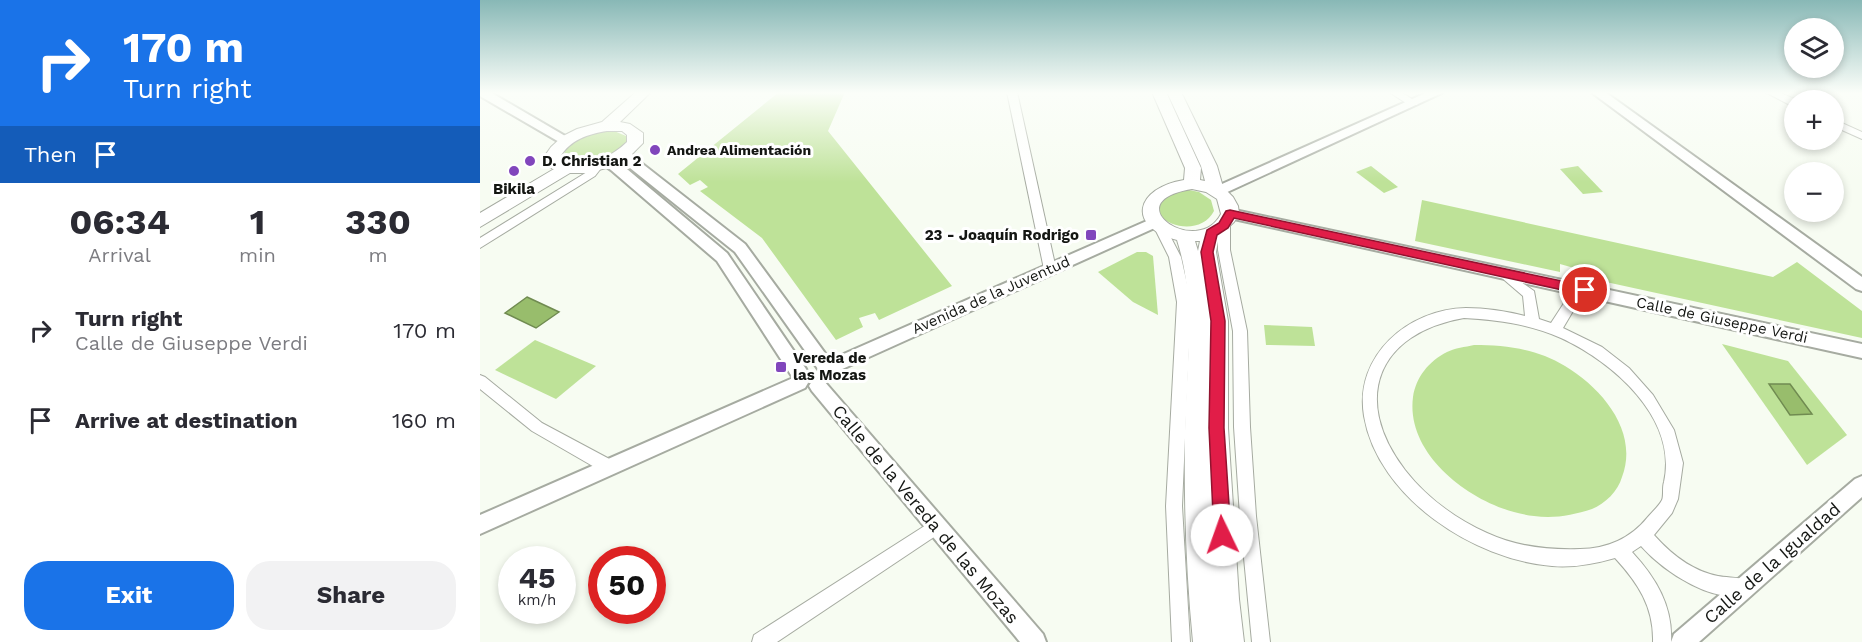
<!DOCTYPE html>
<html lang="en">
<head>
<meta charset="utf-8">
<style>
	:root { --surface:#fff; --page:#f2f2f3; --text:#2b2b33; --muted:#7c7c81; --accent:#1a73e8 }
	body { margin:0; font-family:"Work Sans",sans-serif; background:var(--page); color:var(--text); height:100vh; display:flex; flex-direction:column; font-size:22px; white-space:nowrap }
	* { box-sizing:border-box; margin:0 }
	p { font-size:20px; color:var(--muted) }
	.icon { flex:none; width:33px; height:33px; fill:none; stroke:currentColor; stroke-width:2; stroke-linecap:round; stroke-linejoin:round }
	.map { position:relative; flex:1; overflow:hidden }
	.details { display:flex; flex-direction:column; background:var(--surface); width:480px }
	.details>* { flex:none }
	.guide { background:#1a73e8; color:#fff; overflow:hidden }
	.tools { position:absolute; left:1304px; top:18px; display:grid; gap:12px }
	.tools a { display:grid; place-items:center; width:60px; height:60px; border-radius:50%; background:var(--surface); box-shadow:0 3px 9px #0003; font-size:30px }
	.speed { position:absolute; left:18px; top:546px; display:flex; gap:12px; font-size:30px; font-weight:700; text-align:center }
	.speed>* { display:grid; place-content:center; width:78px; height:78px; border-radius:50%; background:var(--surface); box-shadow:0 3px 9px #0003; line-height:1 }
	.speed small { font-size:15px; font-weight:400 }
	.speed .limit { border:9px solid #d22; background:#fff; color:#111 }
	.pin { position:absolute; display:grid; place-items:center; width:51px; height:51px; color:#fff; margin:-26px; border:3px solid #fff; border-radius:50%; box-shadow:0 2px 6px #0007 }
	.me { position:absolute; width:66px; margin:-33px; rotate:357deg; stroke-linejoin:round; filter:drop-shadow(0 0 4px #0008) }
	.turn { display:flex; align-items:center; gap:21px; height:126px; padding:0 24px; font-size:27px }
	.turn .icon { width:78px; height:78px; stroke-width:2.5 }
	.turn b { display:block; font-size:42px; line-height:51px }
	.then { display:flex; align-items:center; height:57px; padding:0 24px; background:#0003; gap:12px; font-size:22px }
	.eta { display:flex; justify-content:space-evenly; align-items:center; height:102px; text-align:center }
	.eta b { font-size:36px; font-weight:700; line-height:42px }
	.cta { display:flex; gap:12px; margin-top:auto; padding:12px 24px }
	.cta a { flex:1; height:69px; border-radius:24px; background:var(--accent); color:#fff; font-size:24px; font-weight:700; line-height:69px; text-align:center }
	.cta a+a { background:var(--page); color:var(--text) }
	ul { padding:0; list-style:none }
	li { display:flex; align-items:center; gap:18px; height:90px; padding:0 24px }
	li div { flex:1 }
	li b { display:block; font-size:22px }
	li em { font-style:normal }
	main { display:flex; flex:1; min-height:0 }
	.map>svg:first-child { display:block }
	.green { fill:#bee298 }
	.water { fill:#98bd6c; stroke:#708b51; stroke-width:1.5 }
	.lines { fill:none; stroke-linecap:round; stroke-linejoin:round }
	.minor-casing { stroke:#a6aba1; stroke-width:2 }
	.tertiary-casing { stroke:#a6aba1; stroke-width:4 }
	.secondary-casing { stroke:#a6aba1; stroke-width:2 }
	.minor { fill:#fff; fill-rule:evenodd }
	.tertiary { fill:#fff; fill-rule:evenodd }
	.secondary { fill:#fff; fill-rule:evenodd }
	.route { fill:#e11d48; stroke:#92132f; stroke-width:1.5 }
	.poi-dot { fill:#8146bc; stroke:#fff; stroke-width:2 }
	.labels { text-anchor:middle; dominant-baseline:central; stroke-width:6; stroke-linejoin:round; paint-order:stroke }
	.far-poi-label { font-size:14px; font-weight:bold; fill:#141613; stroke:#fff; text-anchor:start }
	.poi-label { font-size:15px; font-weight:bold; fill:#141613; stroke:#fff; text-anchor:start }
	.street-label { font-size:15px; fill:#141613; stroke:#fff }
	.near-street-label { font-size:18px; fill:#141613; stroke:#fff }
</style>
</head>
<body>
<main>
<section class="details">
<div class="guide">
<div class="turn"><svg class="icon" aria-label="right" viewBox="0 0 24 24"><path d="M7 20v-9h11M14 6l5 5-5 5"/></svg><div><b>170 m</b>Turn right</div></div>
<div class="then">Then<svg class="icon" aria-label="arrive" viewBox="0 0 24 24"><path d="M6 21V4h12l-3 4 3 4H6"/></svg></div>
</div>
<div class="eta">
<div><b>06:34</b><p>Arrival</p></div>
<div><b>1</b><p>min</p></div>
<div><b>330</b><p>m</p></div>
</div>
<ul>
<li><svg class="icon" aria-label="right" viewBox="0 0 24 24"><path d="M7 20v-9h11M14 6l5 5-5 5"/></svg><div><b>Turn right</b><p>Calle de Giuseppe Verdi</p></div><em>170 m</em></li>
<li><svg class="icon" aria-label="arrive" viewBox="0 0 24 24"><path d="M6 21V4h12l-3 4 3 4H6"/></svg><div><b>Arrive at destination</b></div><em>160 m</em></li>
</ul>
<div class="cta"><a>Exit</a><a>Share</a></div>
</section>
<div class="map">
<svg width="1382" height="642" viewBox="0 0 1382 642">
	<rect width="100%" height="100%" fill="#f7fcf2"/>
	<!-- green -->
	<g class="green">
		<polygon points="299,92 365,92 348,131 472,286 399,320 395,313 379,318 383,327 356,340 282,238 220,191 228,187 220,180 210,185 198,174"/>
		<path d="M 134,131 L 146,136 L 147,140 C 138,159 101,172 84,158 L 85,149 C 100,136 114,132 134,131 Z"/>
		<polygon points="891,166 918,187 904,193 876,172"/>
		<polygon points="1098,166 1123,192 1103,194 1080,169"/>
		<path d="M 709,190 L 719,192 L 731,200 L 734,211 C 723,232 693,230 679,215 L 678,202 L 683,196 Z"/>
		<polygon points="942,200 1293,277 1317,262 1382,311 1382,338 1094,275 1094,268 1080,264 1080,272 935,241"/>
		<polygon points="657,252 666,252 673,256 678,315 653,302 618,272"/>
		<polygon points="784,325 832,327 835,346 786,345"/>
		<polygon points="55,340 116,366 76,399 15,370"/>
		<polygon points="1242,344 1308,361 1367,435 1327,465"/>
		<path d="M 994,345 C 1026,345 1057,349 1085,366 C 1123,389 1159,432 1142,477 C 1138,491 1125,504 1112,509 C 1093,515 1074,519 1054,516 C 999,510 925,458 933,397 C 936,377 949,361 967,352 C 975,348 985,347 994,345 Z"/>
	</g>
	<!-- water -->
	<g class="water">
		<polygon points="47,297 79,312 56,328 25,313"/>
		<polygon points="1289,384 1310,384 1332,414 1310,415"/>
	</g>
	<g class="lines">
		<defs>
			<g id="minor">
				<polygon points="527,92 537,92 576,269 570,273 564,269"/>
				<polygon points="909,92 921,92 938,103 937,105 929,105"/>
				<polygon points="1285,92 1298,92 1317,100 1314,100 1314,106 1310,105"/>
				<polygon points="1353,119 1382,132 1382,139 1353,126"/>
				<polygon points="116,164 122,167 115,176 0,248 0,238 107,172 112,165"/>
				<polygon points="744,221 750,225 750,250 767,331 770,427 776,516 790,642 772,642 760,516 754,427 753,331 738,250 738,225"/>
				<polygon points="681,225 685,226 701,257 711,302 702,506 710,642 692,642 686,506 697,302 689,257 675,229"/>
				<path d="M 1021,268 L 1054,291 L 1059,319 L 1071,323 L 1086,300 L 1123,289 L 1128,291 L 1130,294 L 1128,297 L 1096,306 L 1083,328 L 1122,347 L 1149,368 L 1173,395 L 1194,430 L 1203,463 L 1198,499 L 1192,513 L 1174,535 C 1191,554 1212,571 1238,576 C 1249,578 1261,577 1271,581 L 1274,587 L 1271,593 C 1236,607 1184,572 1161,546 L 1152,552 C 1176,578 1193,606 1191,642 L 1173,642 C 1174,607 1158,583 1135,558 C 1114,564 1094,568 1072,566 C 995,560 898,498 884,416 C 874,356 928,309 986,308 C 1005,308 1026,311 1045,316 L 1043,296 L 1015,272 ZM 984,318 C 1018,320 1050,324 1081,338 C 1133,362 1198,418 1184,482 C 1182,488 1184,495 1182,500 C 1179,506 1172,512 1167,518 C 1151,538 1127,549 1100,549 C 1068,550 1037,547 1007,533 C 976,519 946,497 925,470 C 871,400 897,333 984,318 Z"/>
				<polygon points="0,375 5,377 62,423 135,462 137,467 135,472 129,474 123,472 52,431 0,389"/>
				<polygon points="457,518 463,521 465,526 463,531 297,642 272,642 274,635"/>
			</g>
			<g id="tertiary">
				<polygon points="0,92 10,92 92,140 91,143 81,143 0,96"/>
				<polygon points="948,92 964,92 743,194 738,195 731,191 733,188"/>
				<polygon points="1111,92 1125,92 1382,277 1382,291 1376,289"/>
				<polygon points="145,150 150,151 155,158 265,244 350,360 669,220 679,220 681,223 679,226 349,375 338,369 255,252 145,164 138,154"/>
				<polygon points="128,159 141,164 247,253 326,369 329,374 326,379 328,383 325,388 0,534 0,515 313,378 237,261 131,170 121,163 123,160"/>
				<polygon points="750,209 1382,344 1382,358 745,217 743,214 745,211"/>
				<polygon points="338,379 344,381 563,634 566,642 540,642 332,391 329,386 332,381"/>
				<polygon points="1382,476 1382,497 1219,642 1191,642 1194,634 1375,479"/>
			</g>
			<g id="secondary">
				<path d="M 156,92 L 171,92 L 140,122 L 150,124 L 163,133 L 163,143 L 152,154 L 134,166 L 107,173 L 90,173 L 0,227 L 0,213 L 74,169 L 69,167 L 64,157 L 71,147 L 83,136 L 97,129 L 122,122 ZM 127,131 L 142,131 L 147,135 L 147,142 C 129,159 106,169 82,161 L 80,157 C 90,140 108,134 127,131 Z"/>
				<path d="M 672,92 L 686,92 L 721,168 L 720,180 L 725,181 L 721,166 L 687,92 L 701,92 L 737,166 L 743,187 L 753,197 L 758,206 L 759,214 L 754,222 L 739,236 L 736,252 L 748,321 L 748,428 L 759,599 L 764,642 L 713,642 C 706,572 704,502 705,431 C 706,367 717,303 697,240 C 646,227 655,188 704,180 L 705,168 ZM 712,189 L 726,192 L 737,199 L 741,214 C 718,259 633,202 712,189 ZM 715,241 L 720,241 L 718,251 Z"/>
			</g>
		</defs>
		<!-- minor casing -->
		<use href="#minor" class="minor-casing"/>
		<!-- tertiary casing -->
		<use href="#tertiary" class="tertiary-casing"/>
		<!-- secondary casing -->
		<use href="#secondary" class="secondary-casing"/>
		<!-- minor -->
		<use href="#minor" class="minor"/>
		<!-- tertiary -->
		<use href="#tertiary" class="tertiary"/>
		<!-- secondary -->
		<use href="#secondary" class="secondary"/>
	</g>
	<!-- sky -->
	<linearGradient id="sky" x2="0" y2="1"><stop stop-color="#88b8b6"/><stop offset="0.51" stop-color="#fbfef9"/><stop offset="1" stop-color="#fbfef9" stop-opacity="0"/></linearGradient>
	<rect width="1382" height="182" fill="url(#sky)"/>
	<!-- route -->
	<polygon class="route" points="750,210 1105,286 1112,290 1105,295 754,218 748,228 737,235 733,252 745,321 744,428 751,535 749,541 742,543 736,541 734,535 729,428 731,321 721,252 727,230 739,223 746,211"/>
	<!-- markers -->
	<g class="poi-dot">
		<circle cx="175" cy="150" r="6"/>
		<circle cx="50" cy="161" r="6"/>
		<circle cx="34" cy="171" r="6"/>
		<rect x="605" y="229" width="12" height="12" rx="3"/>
		<rect x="295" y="361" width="12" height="12" rx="3"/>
	</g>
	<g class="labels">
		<!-- far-poi labels -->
		<g class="far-poi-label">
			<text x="187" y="150">Andrea Alimentación</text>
		</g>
		<!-- poi labels -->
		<g class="poi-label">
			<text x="62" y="161">D. Christian 2</text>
			<text x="34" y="189" text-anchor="middle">Bikila</text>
			<text x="599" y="235" text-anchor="end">23 - Joaquín Rodrigo</text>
			<text x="313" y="358">Vereda de<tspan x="313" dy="17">las Mozas</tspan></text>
		</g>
		<!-- street labels -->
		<g class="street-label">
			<text transform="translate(511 295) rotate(-24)">Avenida de la Juventud</text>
			<text transform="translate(1242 320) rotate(12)">Calle de Giuseppe Verdi</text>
		</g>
		<!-- near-street labels -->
		<g class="near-street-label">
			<text transform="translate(446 514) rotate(50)">Calle de la Vereda de las Mozas</text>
			<text transform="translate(1292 563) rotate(-41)">Calle de la Igualdad</text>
		</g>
	</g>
</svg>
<div class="tools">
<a><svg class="icon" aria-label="layers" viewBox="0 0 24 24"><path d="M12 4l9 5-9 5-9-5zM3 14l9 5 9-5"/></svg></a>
<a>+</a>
<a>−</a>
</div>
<div class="speed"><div>45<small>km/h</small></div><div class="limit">50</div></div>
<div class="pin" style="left:1105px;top:290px;background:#d93025"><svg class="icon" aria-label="arrive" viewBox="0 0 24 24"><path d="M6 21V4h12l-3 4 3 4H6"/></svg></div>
<svg class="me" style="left:742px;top:535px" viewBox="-20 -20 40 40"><circle r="19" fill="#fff"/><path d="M0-13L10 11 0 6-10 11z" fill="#e11d48"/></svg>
</div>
</main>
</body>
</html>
